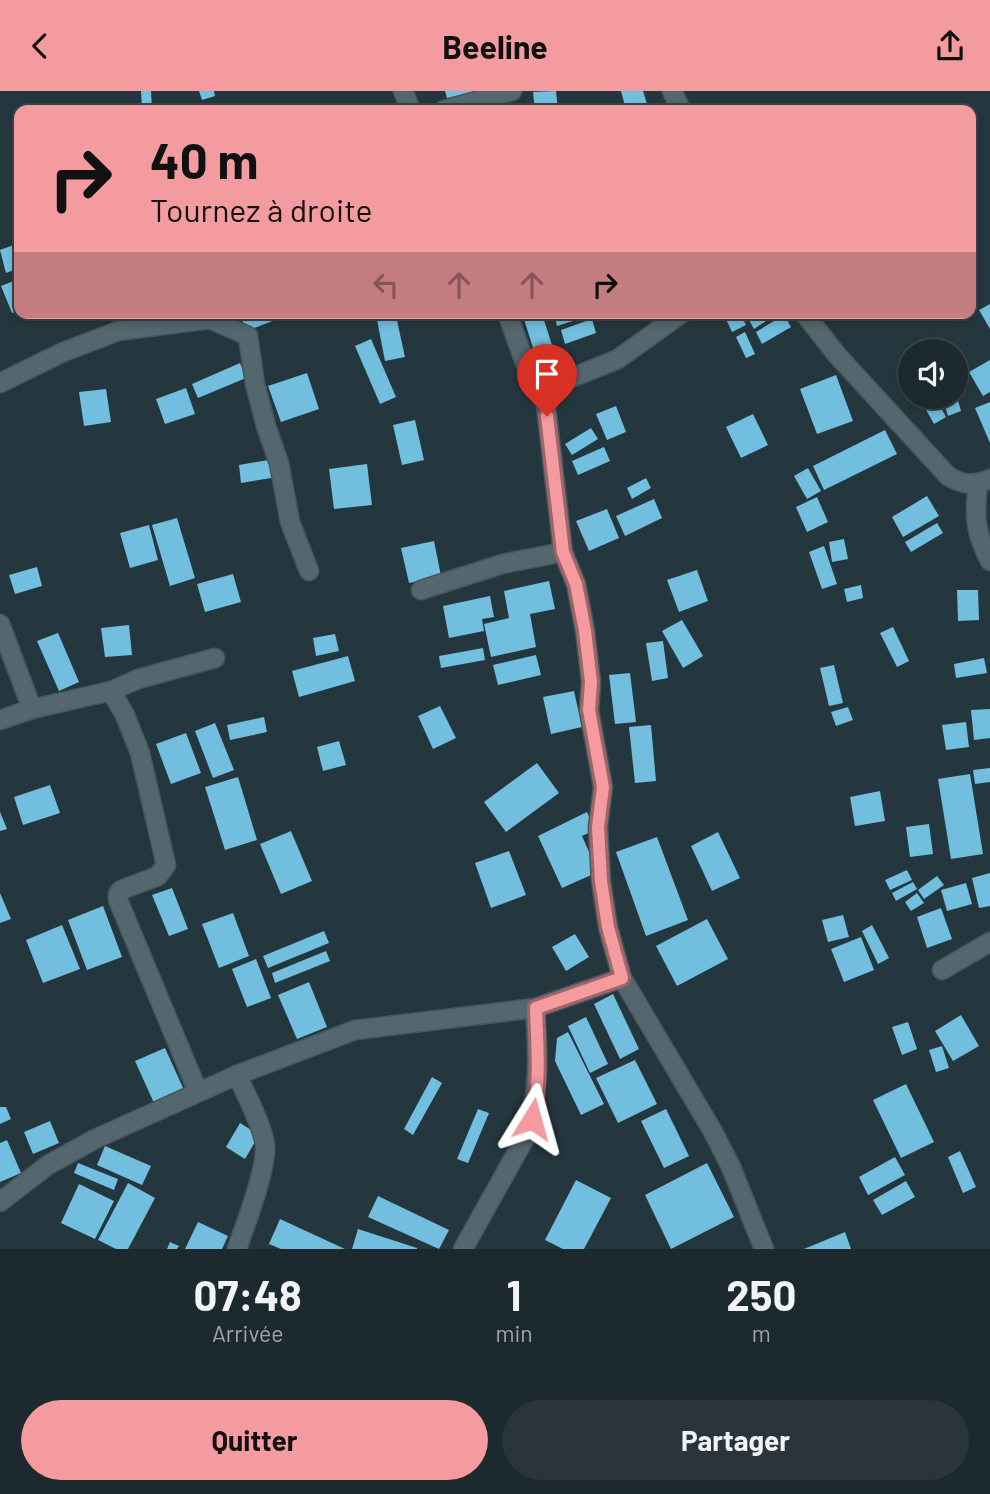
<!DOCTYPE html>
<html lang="fr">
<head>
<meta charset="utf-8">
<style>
	:root { --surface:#1c292e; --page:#29353a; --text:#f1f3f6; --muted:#a0a6aa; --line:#3a454a; --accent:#f49b9f }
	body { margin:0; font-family:Barlow,sans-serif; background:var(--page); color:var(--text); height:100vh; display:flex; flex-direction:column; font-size:26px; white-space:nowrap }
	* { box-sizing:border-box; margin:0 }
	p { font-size:23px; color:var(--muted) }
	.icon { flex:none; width:38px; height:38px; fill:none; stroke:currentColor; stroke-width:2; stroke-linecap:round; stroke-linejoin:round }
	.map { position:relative; height:1158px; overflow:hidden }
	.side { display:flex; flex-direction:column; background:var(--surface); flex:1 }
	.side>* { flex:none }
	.top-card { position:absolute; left:14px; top:14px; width:962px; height:214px; border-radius:14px; box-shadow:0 4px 10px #0003,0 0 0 2px var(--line); background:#f49b9f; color:#111; overflow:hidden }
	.buttons { position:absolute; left:898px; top:248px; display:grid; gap:14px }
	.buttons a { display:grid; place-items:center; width:70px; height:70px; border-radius:50%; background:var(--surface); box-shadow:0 4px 10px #0003,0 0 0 2px var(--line); font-size:35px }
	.pin { position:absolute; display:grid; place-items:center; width:60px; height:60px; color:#fff; margin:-72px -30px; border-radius:50% 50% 50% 0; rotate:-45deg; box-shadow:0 0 7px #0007 }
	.pin .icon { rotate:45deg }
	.me { position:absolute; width:77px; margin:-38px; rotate:8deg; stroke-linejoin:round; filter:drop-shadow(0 0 5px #0008) }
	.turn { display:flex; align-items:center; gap:24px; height:147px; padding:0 21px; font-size:32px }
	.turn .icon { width:91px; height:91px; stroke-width:2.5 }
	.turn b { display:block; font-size:49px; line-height:60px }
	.lanes { display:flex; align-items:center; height:66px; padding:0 21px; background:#0003; justify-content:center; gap:35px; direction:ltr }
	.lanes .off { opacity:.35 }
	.eta { display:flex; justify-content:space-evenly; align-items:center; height:119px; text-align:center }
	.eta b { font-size:42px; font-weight:700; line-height:49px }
	.cta { display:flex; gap:14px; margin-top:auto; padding:14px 21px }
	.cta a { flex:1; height:80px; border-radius:42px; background:var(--accent); color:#111; font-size:28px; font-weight:700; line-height:80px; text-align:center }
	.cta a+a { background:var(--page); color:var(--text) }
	header { display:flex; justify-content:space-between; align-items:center; height:91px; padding:0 21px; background:var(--accent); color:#111; font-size:32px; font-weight:700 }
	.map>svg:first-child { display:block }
	.building { fill:#71bede }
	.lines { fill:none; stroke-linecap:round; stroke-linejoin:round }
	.minor-casing { stroke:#46565c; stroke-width:21 }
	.minor { stroke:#54676f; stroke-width:18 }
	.route-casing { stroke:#9f6567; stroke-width:18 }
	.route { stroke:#f49b9f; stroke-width:12 }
</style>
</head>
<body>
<header><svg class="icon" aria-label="back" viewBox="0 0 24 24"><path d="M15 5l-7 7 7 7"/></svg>Beeline<svg class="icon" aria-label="share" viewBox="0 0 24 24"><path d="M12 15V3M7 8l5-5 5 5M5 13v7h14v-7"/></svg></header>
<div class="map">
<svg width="990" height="1158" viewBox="0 0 990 1158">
	<rect width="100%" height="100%" fill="#25373e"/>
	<!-- building -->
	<g class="building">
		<polygon points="141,0 151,0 152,19 142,19"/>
		<polygon points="199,0 214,0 215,5 202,9"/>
		<polygon points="445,0 474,0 474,1 447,7"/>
		<polygon points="556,0 558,19 535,19 533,1"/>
		<polygon points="621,0 643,0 649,19 626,19"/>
		<polygon points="19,152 19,177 6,182 0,159"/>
		<polygon points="19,188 19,219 12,222 1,195"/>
		<polygon points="990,213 990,238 979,219"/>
		<polygon points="115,222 137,222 137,223 117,229"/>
		<polygon points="240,222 279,222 281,227 246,240"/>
		<polygon points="554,222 589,222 589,225 557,235"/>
		<polygon points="734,222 740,222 746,234 732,241 725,226"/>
		<polygon points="760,222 778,222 754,238 749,229"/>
		<polygon points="542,223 552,254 534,260 524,228"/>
		<polygon points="784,224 791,236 762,253 756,241"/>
		<polygon points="396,225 405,266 385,270 377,229"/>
		<polygon points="592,228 596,242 565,253 561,239"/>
		<polygon points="745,241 755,263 746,267 736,246"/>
		<polygon points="371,248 396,306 380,313 355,255"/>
		<polygon points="990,269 990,301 983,305 969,281"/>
		<polygon points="240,272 246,287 198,307 192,293"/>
		<polygon points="307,282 319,318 281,331 268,295"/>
		<polygon points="836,284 853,330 817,343 800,298"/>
		<polygon points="186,297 195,323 165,333 156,308"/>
		<polygon points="106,298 111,331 84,335 79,301"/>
		<polygon points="919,306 935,306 946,326 934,333"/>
		<polygon points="942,306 957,306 961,320 948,325"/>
		<polygon points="990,311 990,352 975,317"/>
		<polygon points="616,315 626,341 607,349 596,323"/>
		<polygon points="753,323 768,354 741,367 726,336"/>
		<polygon points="415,329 424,369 402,374 393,334"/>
		<polygon points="591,337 598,348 572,364 565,353"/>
		<polygon points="885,339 897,363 824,399 813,375"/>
		<polygon points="604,356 610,370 578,384 572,370"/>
		<polygon points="274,368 277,386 241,392 239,374"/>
		<polygon points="367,373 372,414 334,418 329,378"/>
		<polygon points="808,377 821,400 807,408 794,385"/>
		<polygon points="646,387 651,397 632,408 627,397"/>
		<polygon points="927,405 939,425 903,446 892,426"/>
		<polygon points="817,406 828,431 807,441 796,416"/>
		<polygon points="654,408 662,427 625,445 616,425"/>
		<polygon points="607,418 619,447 589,460 576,430"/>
		<polygon points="177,427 195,487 170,495 152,434"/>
		<polygon points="937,432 943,442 911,461 905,451"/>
		<polygon points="149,434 158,469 130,477 120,442"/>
		<polygon points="844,448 848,468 832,471 829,451"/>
		<polygon points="434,450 441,485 409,492 401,457"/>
		<polygon points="824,455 837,493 822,498 809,461"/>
		<polygon points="37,476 42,495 15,503 9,484"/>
		<polygon points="697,479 708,510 679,521 667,489"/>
		<polygon points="233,483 241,511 205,521 197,493"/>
		<polygon points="549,490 555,518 530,523 536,556 491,566 484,533 509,527 504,500"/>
		<polygon points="861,494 863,507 847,511 844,498"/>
		<polygon points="957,499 978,499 979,529 958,530"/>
		<polygon points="490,505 494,526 482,528 484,540 449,547 443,515"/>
		<polygon points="682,529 703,565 683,577 662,540"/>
		<polygon points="129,534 132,564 105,566 101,537"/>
		<polygon points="893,536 909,570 897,576 880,542"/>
		<polygon points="58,542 79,591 59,600 37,550"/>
		<polygon points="335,543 339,560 316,565 313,547"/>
		<polygon points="663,550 668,587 652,590 646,552"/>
		<polygon points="483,557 485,569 441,577 439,565"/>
		<polygon points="536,564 541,584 498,594 493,574"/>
		<polygon points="348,565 355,590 299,606 292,580"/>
		<polygon points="984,567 987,582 956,587 954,573"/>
		<polygon points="834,574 843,612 829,615 820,577"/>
		<polygon points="630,582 636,631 615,633 609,584"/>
		<polygon points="574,600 582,636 551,643 543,606"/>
		<polygon points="440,615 456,647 433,658 418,625"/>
		<polygon points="848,616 853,629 836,635 831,621"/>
		<polygon points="990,618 990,647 974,649 971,619"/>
		<polygon points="264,626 267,641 230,649 227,634"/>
		<polygon points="966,631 969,656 946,659 942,634"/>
		<polygon points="215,632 234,679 213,687 195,640"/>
		<polygon points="651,634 656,690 635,692 629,636"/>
		<polygon points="186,642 201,682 171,693 156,653"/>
		<polygon points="339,650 346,674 323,680 317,656"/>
		<polygon points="537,672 559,702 506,741 484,711"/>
		<polygon points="990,677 990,691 975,693 973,679"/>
		<polygon points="970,683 983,763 951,768 938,688"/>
		<polygon points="238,686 257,749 225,759 205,696"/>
		<polygon points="50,694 60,722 23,734 14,706"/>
		<polygon points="880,700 885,730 855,735 850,706"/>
		<polygon points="0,721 7,738 0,740"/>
		<polygon points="587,721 595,739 582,745 598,781 562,797 538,745"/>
		<polygon points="929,733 933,763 910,766 906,736"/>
		<polygon points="291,740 312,790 281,803 260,753"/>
		<polygon points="718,741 740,787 712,800 691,755"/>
		<polygon points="657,746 688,829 646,845 616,761"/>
		<polygon points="509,760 526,804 491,817 475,772"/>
		<polygon points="907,779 912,789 890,799 885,789"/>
		<polygon points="990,782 990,815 979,817 972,787"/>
		<polygon points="937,785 944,794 924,808 918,799"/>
		<polygon points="913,791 917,798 896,810 892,802"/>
		<polygon points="966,792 972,813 947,820 941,799"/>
		<polygon points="172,797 188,838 169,845 152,804"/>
		<polygon points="0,802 11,828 0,832"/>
		<polygon points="917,802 924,812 911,820 905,811"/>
		<polygon points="103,815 122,866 87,879 68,829"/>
		<polygon points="941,817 952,848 927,857 917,826"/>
		<polygon points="233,822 249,865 219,877 202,833"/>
		<polygon points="843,824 849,846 828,851 822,829"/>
		<polygon points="707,828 728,868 677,895 656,855"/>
		<polygon points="62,834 80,878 43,892 26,849"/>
		<polygon points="872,834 889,867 878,873 862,840"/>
		<polygon points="324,840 329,852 268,877 263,865"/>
		<polygon points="575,843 589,866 566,880 552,856"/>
		<polygon points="861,846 874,879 844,891 831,858"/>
		<polygon points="326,860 330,870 275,892 272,882"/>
		<polygon points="256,868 271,907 247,916 232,878"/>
		<polygon points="309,891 327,936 297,948 278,904"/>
		<polygon points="613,903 639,958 620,968 594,913"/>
		<polygon points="961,924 979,955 953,970 935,940"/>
		<polygon points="586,926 608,973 590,982 568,935"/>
		<polygon points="908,931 917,958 902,964 892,936"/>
		<polygon points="568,941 604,1013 581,1024 555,970 557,947"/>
		<polygon points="942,955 949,977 936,981 929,959"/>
		<polygon points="165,957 184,999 154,1012 135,970"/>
		<polygon points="635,969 657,1013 618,1032 596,987"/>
		<polygon points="432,986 442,992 413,1044 404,1038"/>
		<polygon points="906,993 934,1051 901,1067 873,1009"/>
		<polygon points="0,1016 6,1016 11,1028 0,1033"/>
		<polygon points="478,1018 489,1022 468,1072 457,1068"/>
		<polygon points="666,1018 689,1065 664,1077 641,1030"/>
		<polygon points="50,1030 59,1052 33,1063 24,1041"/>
		<polygon points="240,1032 259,1044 245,1068 226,1056"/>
		<polygon points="7,1049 21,1082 0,1091 0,1052"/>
		<polygon points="105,1055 151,1075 142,1094 97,1074"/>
		<polygon points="960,1060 976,1096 963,1102 948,1066"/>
		<polygon points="895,1066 905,1084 868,1104 859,1086"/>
		<polygon points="78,1072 118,1088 114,1099 74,1082"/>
		<polygon points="707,1072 734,1126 671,1158 645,1104"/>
		<polygon points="576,1089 611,1107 584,1158 563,1158 545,1149"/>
		<polygon points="906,1090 915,1106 882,1124 873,1109"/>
		<polygon points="128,1092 155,1107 128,1158 116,1158 98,1149"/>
		<polygon points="79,1093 114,1110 95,1148 61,1132"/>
		<polygon points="378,1105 449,1139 439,1158 368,1126"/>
		<polygon points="280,1128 345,1158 281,1158 269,1153"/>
		<polygon points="198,1131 228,1145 222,1158 185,1158"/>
		<polygon points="358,1138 417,1157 417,1158 352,1158"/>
		<polygon points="845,1141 851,1158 804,1158"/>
		<polygon points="170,1151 179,1155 177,1158 167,1158"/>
	</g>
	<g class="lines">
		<defs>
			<g id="minor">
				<polyline points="403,0 411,19"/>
				<polyline points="672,0 681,19"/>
				<polyline points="444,19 512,0"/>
				<path d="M 804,222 L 837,264 L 948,385 C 963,394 973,395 990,388"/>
				<polyline points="0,292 61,262 118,240 210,228 248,245 255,293 266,335 279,372 290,431 309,480"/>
				<polyline points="544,298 618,268 682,222"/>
				<path d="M 978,393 C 974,424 975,442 990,470"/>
				<polyline points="421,499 502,473 563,461"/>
				<polyline points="0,533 32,618"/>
				<polyline points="111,600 125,624 140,662 166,774 158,785 121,799 118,803 118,809 198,1001"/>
				<polyline points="0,629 32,618 111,600 138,588 215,567"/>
				<polyline points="942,879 990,851"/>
				<polyline points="622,887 712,1039 731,1076 764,1158"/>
				<path d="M 237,984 C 245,1001 263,1036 265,1054 C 267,1078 245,1134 237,1158"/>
				<polyline points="0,1111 48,1074 95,1048 237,984 355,939 535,917 622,887 608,836 601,790 598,736 603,696 589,619 591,591 585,540 576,493 563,461 544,298 525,272 507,222"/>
				<path d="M 463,1158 L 525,1047 C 540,1004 538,961 535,917"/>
			</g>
		</defs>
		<!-- minor casing -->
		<use href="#minor" class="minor-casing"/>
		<!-- minor -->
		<use href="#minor" class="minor"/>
	</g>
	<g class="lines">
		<defs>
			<path id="route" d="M 532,1028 C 541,993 537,953 536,917 L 622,887 L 608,836 L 601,790 L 598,736 L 603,696 L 589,619 L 591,591 L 585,540 L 576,493 L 563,461 L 547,325"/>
		</defs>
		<!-- route casing -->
		<use href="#route" class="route-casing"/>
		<!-- route -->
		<use href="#route" class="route"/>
	</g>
</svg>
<div class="buttons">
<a><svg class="icon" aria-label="sound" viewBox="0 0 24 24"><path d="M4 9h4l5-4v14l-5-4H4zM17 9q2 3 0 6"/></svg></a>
</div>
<div class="pin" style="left:547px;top:325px;background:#d93025"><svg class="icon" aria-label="arrive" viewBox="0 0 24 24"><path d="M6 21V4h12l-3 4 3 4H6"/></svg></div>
<svg class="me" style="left:532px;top:1028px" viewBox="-20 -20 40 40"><path d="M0-17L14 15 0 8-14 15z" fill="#f49b9f" stroke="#fff" stroke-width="4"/></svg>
<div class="top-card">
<div class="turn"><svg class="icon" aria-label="right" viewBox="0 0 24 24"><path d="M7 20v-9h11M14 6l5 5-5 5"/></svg><div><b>40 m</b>Tournez à droite</div></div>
<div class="lanes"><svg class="icon off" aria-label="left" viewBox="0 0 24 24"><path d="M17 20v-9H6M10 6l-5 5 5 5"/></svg><svg class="icon off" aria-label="ahead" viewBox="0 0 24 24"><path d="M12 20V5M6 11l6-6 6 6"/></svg><svg class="icon off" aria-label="ahead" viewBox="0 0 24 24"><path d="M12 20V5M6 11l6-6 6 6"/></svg><svg class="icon" aria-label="right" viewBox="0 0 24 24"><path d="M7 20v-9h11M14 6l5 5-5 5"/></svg></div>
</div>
</div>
<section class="side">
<div class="eta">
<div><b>07:48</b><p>Arrivée</p></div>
<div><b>1</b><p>min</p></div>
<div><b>250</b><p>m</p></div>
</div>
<div class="cta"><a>Quitter</a><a>Partager</a></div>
</section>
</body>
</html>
